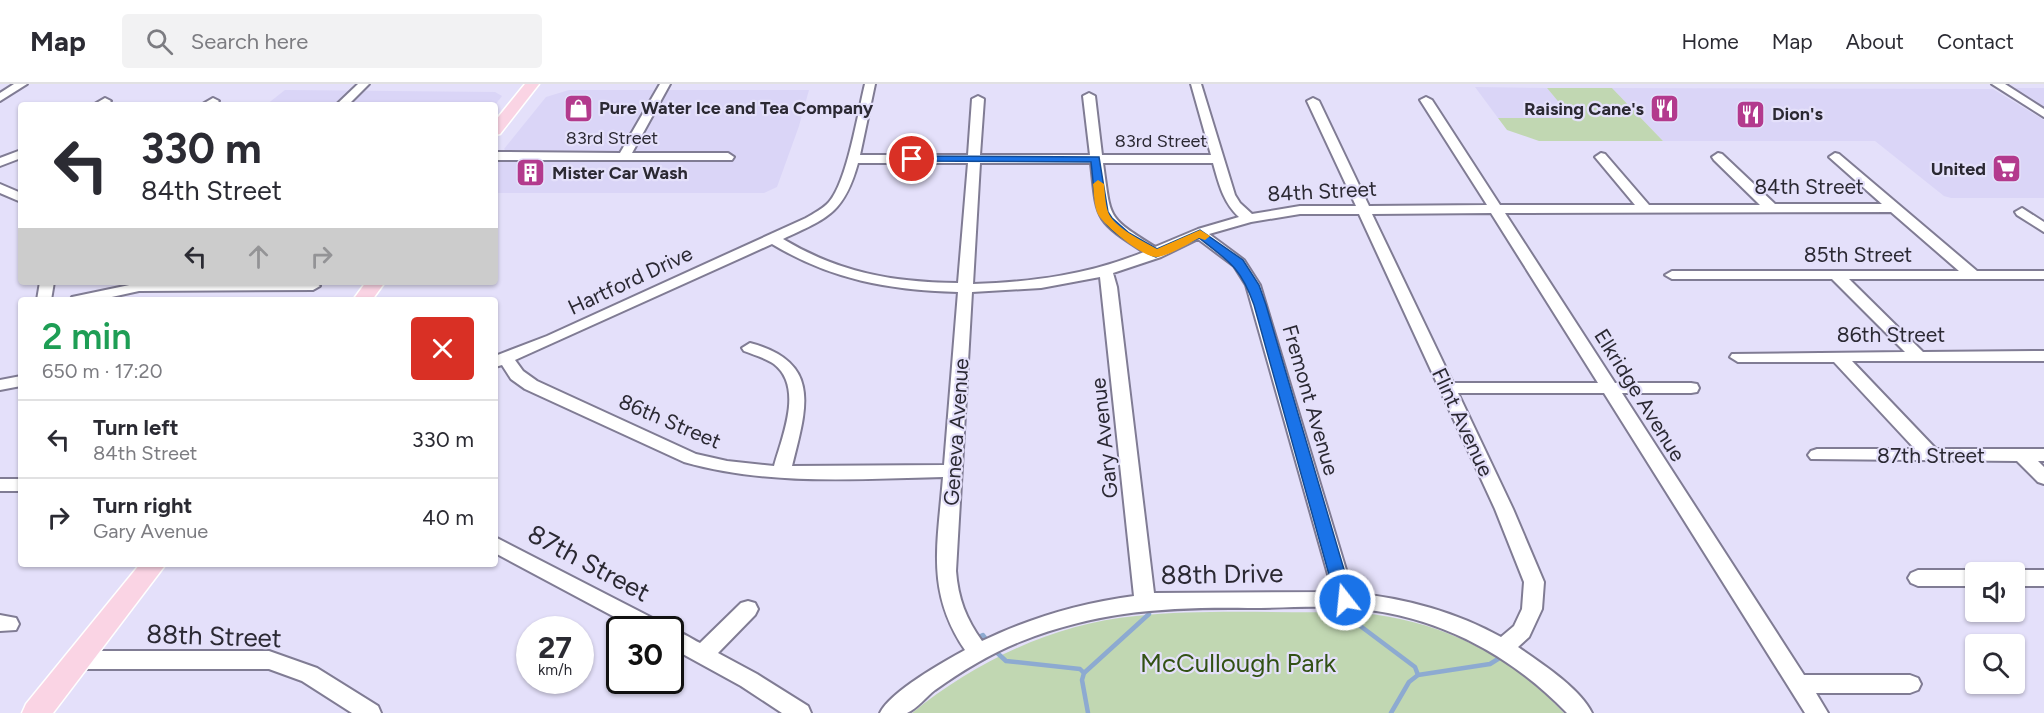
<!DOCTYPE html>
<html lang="en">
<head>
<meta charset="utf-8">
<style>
	:root { --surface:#fff; --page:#f2f2f3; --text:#2b2b33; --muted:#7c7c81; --line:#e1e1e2 }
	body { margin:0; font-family:Figtree,sans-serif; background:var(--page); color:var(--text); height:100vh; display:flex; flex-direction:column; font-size:22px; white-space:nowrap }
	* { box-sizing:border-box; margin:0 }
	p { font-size:20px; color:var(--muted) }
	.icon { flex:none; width:33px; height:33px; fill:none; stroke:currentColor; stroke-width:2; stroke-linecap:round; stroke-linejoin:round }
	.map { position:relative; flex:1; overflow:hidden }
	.drawer { position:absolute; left:18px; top:213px; width:480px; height:270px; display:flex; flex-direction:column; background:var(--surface); border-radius:6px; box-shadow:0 2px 4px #0004 }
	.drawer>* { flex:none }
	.banner { position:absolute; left:18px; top:18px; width:480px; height:183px; border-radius:6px; box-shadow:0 2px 4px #0004; background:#fff; color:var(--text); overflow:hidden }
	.fabs { position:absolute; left:1965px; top:478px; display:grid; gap:12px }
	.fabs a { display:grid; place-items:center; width:60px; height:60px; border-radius:6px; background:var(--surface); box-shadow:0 2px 4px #0004; font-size:30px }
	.speed { position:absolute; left:516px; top:532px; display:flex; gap:12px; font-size:30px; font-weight:700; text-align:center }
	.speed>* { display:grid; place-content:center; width:78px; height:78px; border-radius:50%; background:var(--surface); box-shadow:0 2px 4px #0004; line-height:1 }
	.speed small { font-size:15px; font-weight:400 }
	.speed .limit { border:3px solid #111; border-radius:9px; background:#fff; color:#111 }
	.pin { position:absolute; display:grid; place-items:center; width:51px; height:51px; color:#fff; margin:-26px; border:3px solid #fff; border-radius:50%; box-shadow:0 2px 6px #0007 }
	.me { position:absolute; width:66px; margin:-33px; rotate:344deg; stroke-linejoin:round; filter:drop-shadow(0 0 4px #0008) }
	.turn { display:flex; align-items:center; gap:21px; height:126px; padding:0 24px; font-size:27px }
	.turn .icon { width:78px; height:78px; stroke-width:2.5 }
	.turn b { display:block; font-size:42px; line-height:51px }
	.lanes { display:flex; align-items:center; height:57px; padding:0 24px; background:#0003; justify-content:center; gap:30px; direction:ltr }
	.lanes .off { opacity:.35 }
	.round { display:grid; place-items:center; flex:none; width:63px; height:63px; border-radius:6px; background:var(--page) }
	.head { display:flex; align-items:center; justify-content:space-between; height:102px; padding:0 24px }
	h1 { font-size:36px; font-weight:600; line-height:45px; color:#1e9e55 }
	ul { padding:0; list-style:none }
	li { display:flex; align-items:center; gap:18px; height:78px; padding:0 24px; border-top:2px solid var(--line) }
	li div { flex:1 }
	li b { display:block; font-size:22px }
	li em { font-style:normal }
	header { display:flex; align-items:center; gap:36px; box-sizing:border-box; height:84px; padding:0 30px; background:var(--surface); border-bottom:2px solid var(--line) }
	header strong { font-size:28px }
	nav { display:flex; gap:33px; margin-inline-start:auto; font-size:21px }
	.search { width:420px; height:54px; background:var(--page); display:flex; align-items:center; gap:15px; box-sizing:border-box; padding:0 21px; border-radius:6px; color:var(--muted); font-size:22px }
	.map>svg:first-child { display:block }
	.built { fill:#dad5f7 }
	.green { fill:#c1d7b2 }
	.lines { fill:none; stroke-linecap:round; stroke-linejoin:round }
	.stream { stroke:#8daad1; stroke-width:4.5 }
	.minor-casing { stroke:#807c94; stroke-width:4 }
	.major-casing { stroke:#fff; stroke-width:3 }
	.minor { fill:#fff; fill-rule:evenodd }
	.major { fill:#fad4e4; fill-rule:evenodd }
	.route { fill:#1a73e8; stroke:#114b97; stroke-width:1.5 }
	.slow { fill:#f59e0b }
	.labels { text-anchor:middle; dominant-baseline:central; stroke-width:4.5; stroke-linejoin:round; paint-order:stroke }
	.far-poi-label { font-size:18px; font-weight:bold; fill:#2b2933; stroke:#e4e0fa; text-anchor:start }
	.far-street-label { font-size:18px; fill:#2b2933; stroke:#e4e0fa }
	.street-label { font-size:21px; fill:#2b2933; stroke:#e4e0fa }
	.near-street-label { font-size:26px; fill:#2b2933; stroke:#e4e0fa }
	.near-park-label { font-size:26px; fill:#325114; stroke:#e4e0fa }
</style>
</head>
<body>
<header>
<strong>Map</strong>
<div class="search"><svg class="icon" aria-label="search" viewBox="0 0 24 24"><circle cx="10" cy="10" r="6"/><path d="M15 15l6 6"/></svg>Search here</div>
<nav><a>Home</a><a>Map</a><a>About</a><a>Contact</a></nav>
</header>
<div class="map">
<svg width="2044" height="629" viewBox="0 0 2044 629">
	<rect width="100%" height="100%" fill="#e4e0fa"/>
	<!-- built -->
	<g class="built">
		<polygon points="1475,3 1547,4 1573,34 1498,34"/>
		<polygon points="1612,4 1993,5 2044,36 2044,114 1951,114 1944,112 1875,57 1663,57"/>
		<polygon points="2016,4 2044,4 2044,26 2013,5"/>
		<polygon points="285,6 495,8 502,12 495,21 266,21"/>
		<polygon points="569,6 809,6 799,42 777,103 764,109 495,109 495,79 506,67 504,65 546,13"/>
	</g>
	<!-- green -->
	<g class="green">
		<polygon points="1547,4 1612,4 1663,57 1539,57 1507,46 1498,34 1572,34"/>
		<path d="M 1338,528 C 1424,529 1505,565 1564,629 L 912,629 C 976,577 1053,540 1136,532 C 1202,525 1271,529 1338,528 Z"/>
	</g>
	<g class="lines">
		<!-- stream -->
		<g class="stream">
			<polyline points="1346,520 1355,538 1415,583 1418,591"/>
			<polyline points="977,554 983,551 989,559"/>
			<polyline points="993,565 1006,577 1080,585 1084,589"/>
			<polyline points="1088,629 1082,596 1084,589 1149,530"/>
			<polyline points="1391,629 1409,598 1418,591 1490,580 1498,575"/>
		</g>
		<defs>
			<g id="minor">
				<polygon points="14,0 27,0 0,17 0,9"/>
				<polygon points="358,0 369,0 348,21 336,21"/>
				<polygon points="660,0 670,0 632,69 728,69 734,73 732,76 495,76 495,68 620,69"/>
				<path d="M 865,0 L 875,0 L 860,71 L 968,71 L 972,15 L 978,12 L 984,15 L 980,71 L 1090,71 L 1083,12 L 1089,9 L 1095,12 L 1102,71 L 1211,71 L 1191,0 L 1201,0 L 1235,111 L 1240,119 L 1252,130 L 1300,122 L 1356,122 L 1307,17 L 1313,14 L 1319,17 L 1369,122 L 1487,121 L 1420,16 L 1426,13 L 1432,16 L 1500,121 L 1635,121 L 1595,73 L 1601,69 L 1605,70 L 1649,121 L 1760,121 L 1714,76 L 1712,73 L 1718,69 L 1722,70 L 1775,120 L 1882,120 L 1829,73 L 1835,69 L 1839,70 L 1977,187 L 2044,187 L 2044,195 L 1849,195 L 1923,268 L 2044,267 L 2044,277 L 1852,277 L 1936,365 L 2044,365 L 2044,377 L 2038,377 L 2044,383 L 2044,400 L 2038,398 L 2017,377 L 1811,375 L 1808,371 L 1811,367 L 1817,365 L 1915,365 L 1834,278 L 1738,278 L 1730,273 L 1732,270 L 1905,268 L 1832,195 L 1672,195 L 1665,191 L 1672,187 L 1959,187 L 1891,128 L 1505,129 L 1615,299 L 1691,299 L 1697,300 L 1699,304 L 1697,308 L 1691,309 L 1622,309 L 1804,591 L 1910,591 L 1918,594 L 1921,600 L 1918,606 L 1910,609 L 1816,609 L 1828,629 L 1805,629 L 1604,309 L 1458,309 L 1513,425 L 1544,498 L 1542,525 L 1529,553 L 1518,563 C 1541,579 1580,604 1592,629 L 1567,629 C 1509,569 1436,531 1352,524 C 1318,521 1283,524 1248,524 C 1167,523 1098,527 1022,557 C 991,569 962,587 935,606 C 927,612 917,625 907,629 C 900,629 887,629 880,629 C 890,608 943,578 965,566 C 925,507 938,459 943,393 C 857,395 768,402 684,378 L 525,305 L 511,295 L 502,281 L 495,283 L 495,272 L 547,252 L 806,134 C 814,129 823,125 829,118 C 847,98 858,28 865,0 ZM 858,79 L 968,79 L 958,199 C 892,198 840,189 783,155 C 828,134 844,129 858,79 ZM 980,79 L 1091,79 C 1097,136 1094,136 1144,168 C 1088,191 1032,198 973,200 ZM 1103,79 L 1213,79 C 1219,100 1223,118 1239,133 L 1198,145 L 1155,163 C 1106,132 1111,136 1103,79 ZM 1491,129 L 1598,299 L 1453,299 L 1372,130 ZM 1300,130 L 1359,130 L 1495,425 L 1524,498 L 1522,525 L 1514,542 L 1501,553 C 1456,528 1404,514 1353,509 L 1260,201 L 1244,176 L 1209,150 L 1251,138 ZM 1198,155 L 1234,182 L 1246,201 L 1333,508 L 1154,509 L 1117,203 L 1113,189 L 1161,173 ZM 772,160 C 832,196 889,206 958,208 L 944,381 L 792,382 C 806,325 823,278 750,259 L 742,264 L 744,267 C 754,271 766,274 774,280 C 804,303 782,353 774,382 L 727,377 L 696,370 L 537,297 L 523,287 L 515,276 ZM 1100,193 L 1134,512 C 1081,519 1030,534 982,557 C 966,535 958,514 956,487 L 972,208 L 1041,204 Z"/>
				<polygon points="1992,0 2005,0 2044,25 2044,33"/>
				<polygon points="105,14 111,17 107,21 93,21"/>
				<polygon points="213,14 219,17 215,21 201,21"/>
				<polygon points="21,66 21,74 0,82 0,74"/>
				<polygon points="0,100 21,109 21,118 0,109"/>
				<polygon points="2022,124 2044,138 2044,148 2017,131 2015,128"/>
				<polygon points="40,198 54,198 51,216 37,216"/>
				<polygon points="314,198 320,202 313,206 139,207 98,216 70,216 72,213 139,199"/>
				<polygon points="21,292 21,302 0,306 0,296"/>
				<rect x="0" y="395" width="21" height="12"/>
				<path d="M 495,453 L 664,540 L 667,546 C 678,545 690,554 700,559 L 741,519 L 748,517 L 755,519 L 758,525 L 755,531 L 718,569 L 757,590 L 808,622 L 811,629 L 782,629 L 741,602 L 670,563 L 670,546 L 639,546 L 495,469 Z"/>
				<polygon points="1918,486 1976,486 1983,489 1976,489 1976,502 1918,502 1911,499 1908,494 1911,489"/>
				<polygon points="2014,486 2044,486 2044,502 2014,502 2014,489 2007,489"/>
				<polygon points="0,531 16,534 19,540 16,546 0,547"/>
				<polygon points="78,567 269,567 317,584 378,622 381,629 352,629 302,597 269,585 78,585 71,582 67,576 71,570"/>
			</g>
			<g id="major">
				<polygon points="525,0 539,0 500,50 495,51 495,37"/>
				<polygon points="366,198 385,198 372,216 353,216"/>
				<polygon points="140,480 166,480 53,629 22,629 26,620"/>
			</g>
		</defs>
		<!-- minor casing -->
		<use href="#minor" class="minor-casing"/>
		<!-- major casing -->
		<use href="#major" class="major-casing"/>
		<!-- minor -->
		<use href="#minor" class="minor"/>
		<!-- major -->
		<use href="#major" class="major"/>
	</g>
	<!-- route -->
	<path class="route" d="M 912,72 L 1099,73 L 1108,128 L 1112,134 L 1129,149 L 1157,165 L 1200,146 L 1243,176 L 1259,201 L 1266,221 L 1353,516 L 1351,521 L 1345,523 L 1339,521 L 1336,516 L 1254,221 C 1241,184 1229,177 1199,154 L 1156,173 C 1147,170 1139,164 1131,159 C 1091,136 1096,119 1091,78 L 909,77 L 909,73 Z"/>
	<!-- slow -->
	<path class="slow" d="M 1098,96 L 1104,100 C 1105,109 1105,119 1108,128 C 1113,143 1143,157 1157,165 L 1200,146 L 1210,152 L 1205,156 L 1199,154 C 1190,159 1166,173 1156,173 C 1143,173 1101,140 1097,128 C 1094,119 1094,109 1093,100 Z"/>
	<!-- icons -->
	<defs>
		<symbol id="shop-square" viewBox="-11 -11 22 22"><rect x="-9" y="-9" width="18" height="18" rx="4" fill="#b33a8d" stroke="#e4e0fa"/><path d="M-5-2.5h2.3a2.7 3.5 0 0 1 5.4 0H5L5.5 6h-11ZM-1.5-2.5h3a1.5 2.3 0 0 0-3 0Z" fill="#fff"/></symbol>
		<symbol id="restaurant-square" viewBox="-11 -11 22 22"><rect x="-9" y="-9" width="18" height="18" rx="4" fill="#b33a8d" stroke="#e4e0fa"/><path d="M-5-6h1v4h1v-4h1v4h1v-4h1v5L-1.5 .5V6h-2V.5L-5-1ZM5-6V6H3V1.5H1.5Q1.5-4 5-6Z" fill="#fff"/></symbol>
		<symbol id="supermarket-square" viewBox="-11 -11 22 22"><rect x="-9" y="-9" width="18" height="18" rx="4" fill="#b33a8d" stroke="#e4e0fa"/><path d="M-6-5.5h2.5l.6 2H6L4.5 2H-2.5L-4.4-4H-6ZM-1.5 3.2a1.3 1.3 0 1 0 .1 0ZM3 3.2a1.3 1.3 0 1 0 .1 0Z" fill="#fff"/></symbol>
		<symbol id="building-square" viewBox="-11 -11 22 22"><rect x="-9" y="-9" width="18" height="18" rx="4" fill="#b33a8d" stroke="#e4e0fa"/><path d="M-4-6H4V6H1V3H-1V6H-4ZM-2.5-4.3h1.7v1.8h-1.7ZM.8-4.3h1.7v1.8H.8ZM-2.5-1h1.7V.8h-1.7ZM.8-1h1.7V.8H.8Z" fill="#fff"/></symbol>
	</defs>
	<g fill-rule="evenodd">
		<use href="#shop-square" x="562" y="8" width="33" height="33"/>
		<use href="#restaurant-square" x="1648" y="8" width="33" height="33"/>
		<use href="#restaurant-square" x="1734" y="14" width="33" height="33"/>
		<use href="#supermarket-square" x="1990" y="68" width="33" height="33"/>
		<use href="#building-square" x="514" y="72" width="33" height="33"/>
	</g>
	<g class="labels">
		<!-- far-poi labels -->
		<g class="far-poi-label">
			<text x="599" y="24">Pure Water Ice and Tea Company</text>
			<text x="1644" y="25" text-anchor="end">Raising Cane's</text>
			<text x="1772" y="30">Dion's</text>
			<text x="1986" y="85" text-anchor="end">United</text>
			<text x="552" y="89">Mister Car Wash</text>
		</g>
		<!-- far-street labels -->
		<g class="far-street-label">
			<text x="612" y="54">83rd Street</text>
			<text x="1161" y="57">83rd Street</text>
		</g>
		<!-- street labels -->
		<g class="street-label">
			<text x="1809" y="102">84th Street</text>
			<text transform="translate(1322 107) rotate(-3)">84th Street</text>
			<text x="1858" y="170">85th Street</text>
			<text transform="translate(630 196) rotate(-25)">Hartford Drive</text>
			<text x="1891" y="250">86th Street</text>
			<text transform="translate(1640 311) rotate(58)">Elkridge Avenue</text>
			<text transform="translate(1311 316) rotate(74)">Fremont Avenue</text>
			<text transform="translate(670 337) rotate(23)">86th Street</text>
			<text transform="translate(1463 338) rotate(65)">Flint Avenue</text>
			<text transform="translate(956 348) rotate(-86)">Geneva Avenue</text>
			<text transform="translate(1104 354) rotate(-96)">Gary Avenue</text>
			<text x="1931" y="371">87th Street</text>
		</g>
		<!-- near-street labels -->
		<g class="near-street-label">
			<text transform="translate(589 479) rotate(28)">87th Street</text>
			<text transform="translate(1222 490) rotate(-1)">88th Drive</text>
			<text transform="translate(214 552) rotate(2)">88th Street</text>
		</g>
		<!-- near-park labels -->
		<g class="near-park-label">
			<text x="1238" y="579">McCullough Park</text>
		</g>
	</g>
</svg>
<div class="fabs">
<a><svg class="icon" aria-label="sound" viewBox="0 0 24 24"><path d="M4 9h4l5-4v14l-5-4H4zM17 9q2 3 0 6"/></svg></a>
<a><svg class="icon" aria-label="search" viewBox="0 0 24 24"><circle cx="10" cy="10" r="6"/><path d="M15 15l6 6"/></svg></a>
</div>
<div class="speed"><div>27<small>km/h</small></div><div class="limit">30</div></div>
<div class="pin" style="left:912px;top:75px;background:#d93025"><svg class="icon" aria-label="arrive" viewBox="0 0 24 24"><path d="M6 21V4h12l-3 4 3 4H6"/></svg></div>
<svg class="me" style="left:1345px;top:516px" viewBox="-20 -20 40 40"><circle r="17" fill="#1a73e8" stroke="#fff" stroke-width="3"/><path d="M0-11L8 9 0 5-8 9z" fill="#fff"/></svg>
<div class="banner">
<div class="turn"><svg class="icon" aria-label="left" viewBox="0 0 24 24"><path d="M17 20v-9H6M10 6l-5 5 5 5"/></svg><div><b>330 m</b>84th Street</div></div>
<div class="lanes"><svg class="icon" aria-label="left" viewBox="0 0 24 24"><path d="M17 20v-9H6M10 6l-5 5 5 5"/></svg><svg class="icon off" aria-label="ahead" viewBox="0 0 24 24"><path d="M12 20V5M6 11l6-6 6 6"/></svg><svg class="icon off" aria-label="right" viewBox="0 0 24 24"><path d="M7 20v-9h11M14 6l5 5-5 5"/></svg></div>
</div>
<section class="drawer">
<div class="head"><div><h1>2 min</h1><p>650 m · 17:20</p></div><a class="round" style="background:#d93025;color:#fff"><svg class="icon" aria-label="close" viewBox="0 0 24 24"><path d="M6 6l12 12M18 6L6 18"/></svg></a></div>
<ul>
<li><svg class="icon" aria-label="left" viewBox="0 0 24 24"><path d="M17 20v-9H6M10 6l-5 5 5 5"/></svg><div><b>Turn left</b><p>84th Street</p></div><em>330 m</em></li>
<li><svg class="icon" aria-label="right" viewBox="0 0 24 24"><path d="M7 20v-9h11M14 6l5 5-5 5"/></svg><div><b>Turn right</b><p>Gary Avenue</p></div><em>40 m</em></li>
</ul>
</section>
</div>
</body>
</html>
